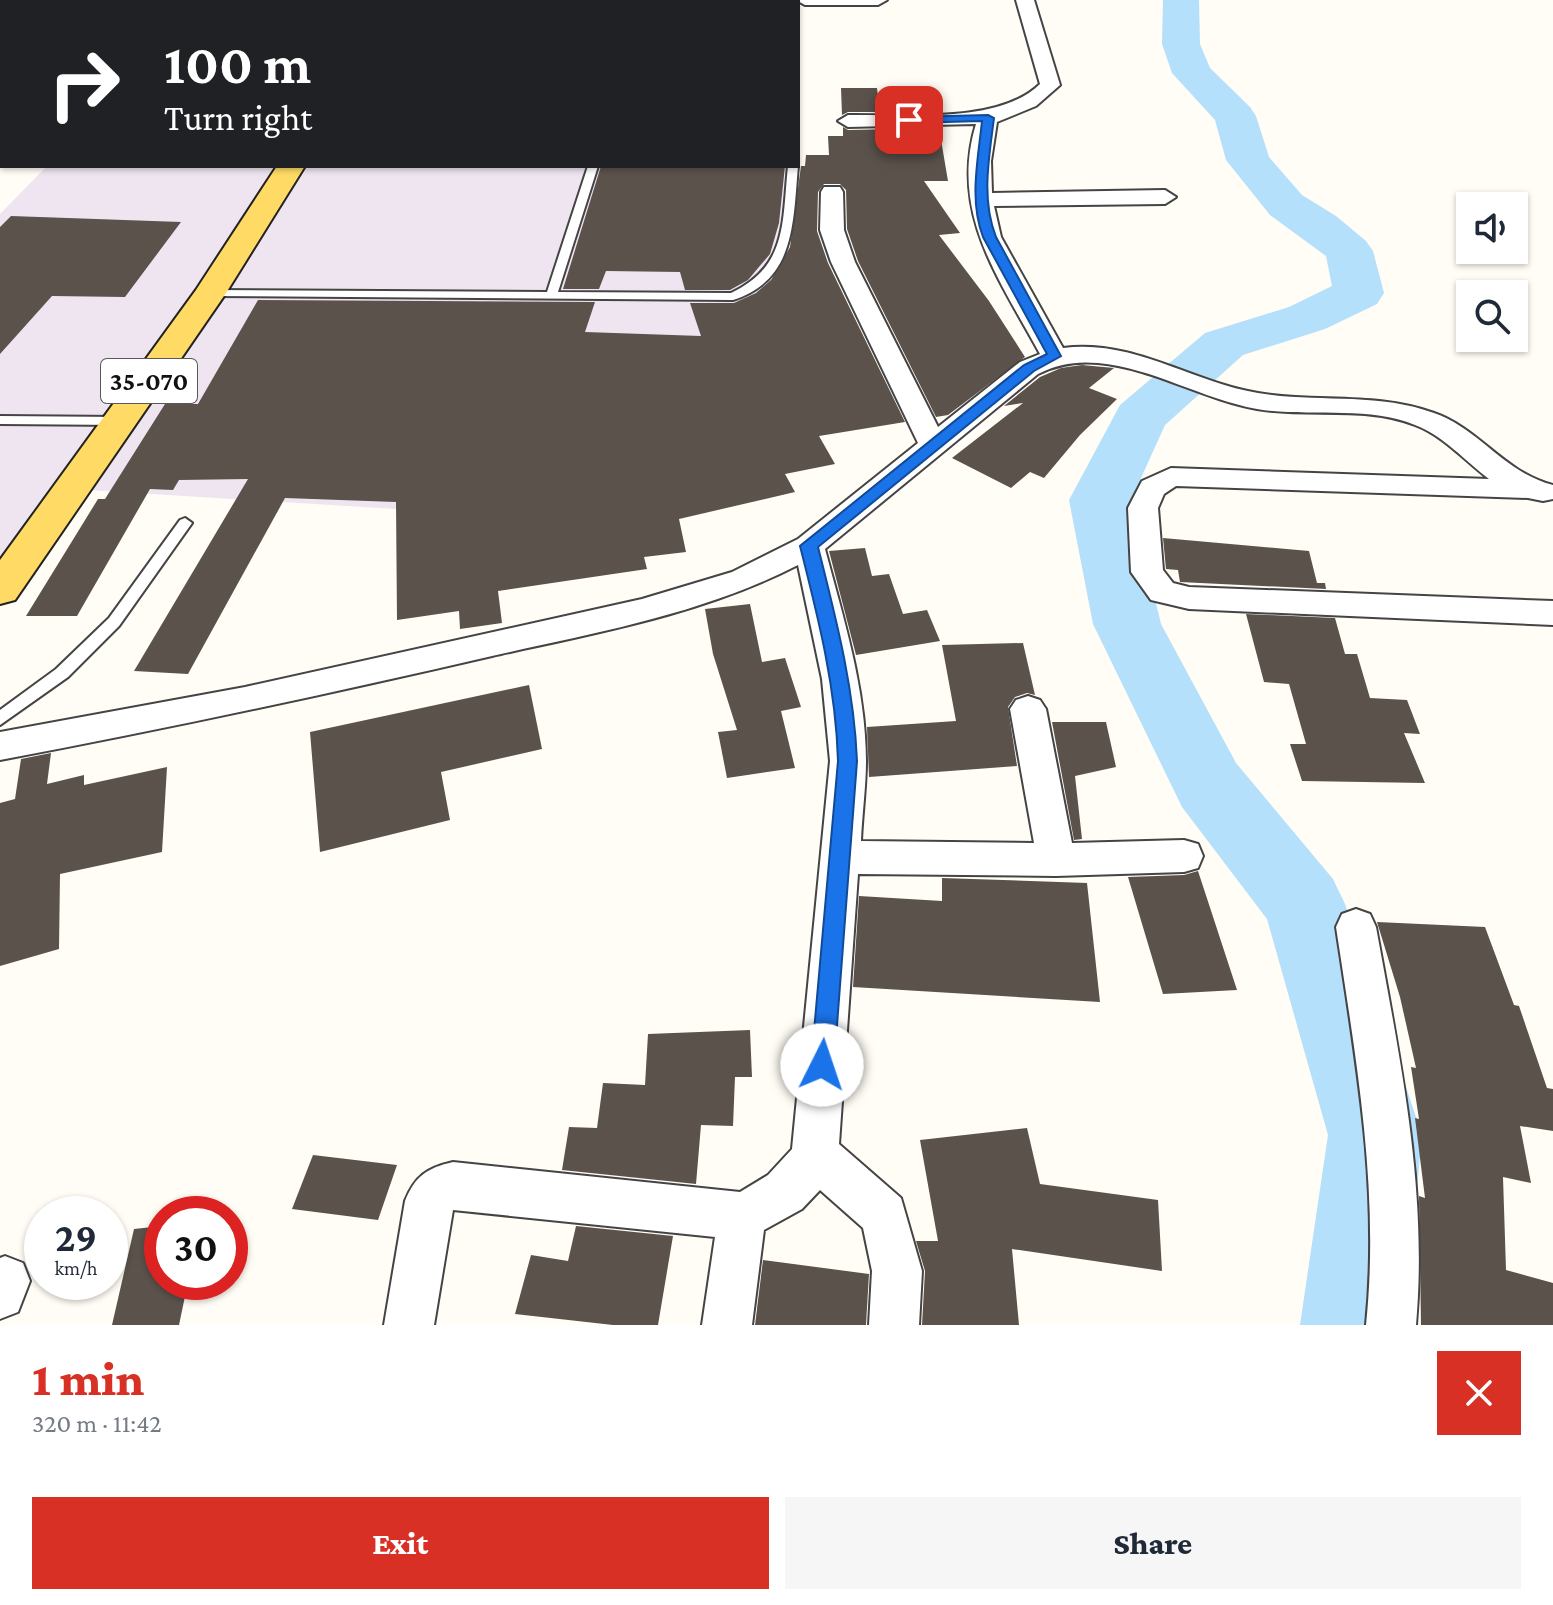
<!DOCTYPE html>
<html lang="en">
<head>
<meta charset="utf-8">
<style>
	:root { --surface:#fff; --page:#f6f6f7; --text:#1f2937; --muted:#747a83; --accent:#d93025 }
	body { margin:0; font-family:"Crimson Pro",serif; background:var(--page); color:var(--text); height:100vh; display:flex; flex-direction:column; font-size:30px; white-space:nowrap }
	* { box-sizing:border-box; margin:0 }
	p { font-size:26px; color:var(--muted) }
	.icon { flex:none; width:44px; height:44px; fill:none; stroke:currentColor; stroke-width:2; stroke-linecap:round; stroke-linejoin:round }
	.map { position:relative; height:1325px; overflow:hidden }
	.panel { display:flex; flex-direction:column; background:var(--surface); flex:1 }
	.panel>* { flex:none }
	.top-card { position:absolute; left:0px; top:0px; width:800px; height:168px; box-shadow:0 2px 6px #0004; background:#202124; color:#fff; overflow:hidden }
	.fabs { position:absolute; left:1456px; top:192px; display:grid; gap:16px }
	.fabs a { display:grid; place-items:center; width:72px; height:72px; border-radius:0px; background:var(--surface); box-shadow:0 2px 6px #0004; font-size:40px }
	.speed { position:absolute; left:24px; top:1196px; display:flex; gap:16px; font-size:40px; font-weight:700; text-align:center }
	.speed>* { display:grid; place-content:center; width:104px; height:104px; border-radius:50%; background:var(--surface); box-shadow:0 2px 6px #0004; line-height:1 }
	.speed small { font-size:20px; font-weight:400 }
	.speed .limit { border:12px solid #d22; background:#fff; color:#111 }
	.pin { position:absolute; display:grid; place-items:center; width:68px; height:68px; color:#fff; margin:-34px; border-radius:16px; box-shadow:0 4px 12px #0006 }
	.me { position:absolute; width:88px; margin:-44px; rotate:4deg; stroke-linejoin:round; filter:drop-shadow(0 0 6px #0008) }
	.turn { display:flex; align-items:center; gap:28px; height:168px; padding:0 32px; font-size:36px }
	.turn .icon { width:104px; height:104px; stroke-width:2.5 }
	.turn b { display:block; font-size:56px; line-height:68px }
	.round { display:grid; place-items:center; flex:none; width:84px; height:84px; border-radius:0px; background:var(--page) }
	.summary { display:flex; align-items:center; justify-content:space-between; height:136px; padding:0 32px }
	h1 { font-size:48px; font-weight:800; line-height:60px; color:var(--accent) }
	.action { display:flex; gap:16px; margin-top:auto; padding:16px 32px }
	.action a { flex:1; height:92px; border-radius:0px; background:var(--accent); color:#fff; font-size:32px; font-weight:800; line-height:92px; text-align:center }
	.action a+a { background:var(--page); color:var(--text) }
	.map>svg:first-child { display:block }
	.industrial { fill:#efe5f0 }
	.lines { fill:none; stroke-linecap:round; stroke-linejoin:round }
	.river { fill:#b4e0fb; fill-rule:evenodd }
	.building { fill:#5b524c }
	.lane-casing { stroke:#444; stroke-width:4 }
	.street-casing { stroke:#444; stroke-width:4 }
	.primary-casing { stroke:#222; stroke-width:4 }
	.lane { fill:#fff; fill-rule:evenodd }
	.street { fill:#fff; fill-rule:evenodd }
	.primary { fill:#ffdb65; fill-rule:evenodd }
	.route { fill:#1a73e8; stroke:#114b97; stroke-width:2 }
	.labels { text-anchor:middle; dominant-baseline:central; stroke-width:8; stroke-linejoin:round; paint-order:stroke }
	.shield { fill:#fff; stroke:#585858; stroke-width:2 }
	.shield-label { font-size:26px; font-weight:bold; fill:#111 }
</style>
</head>
<body>
<div class="map">
<svg width="1553" height="1325" viewBox="0 0 1553 1325">
	<rect width="100%" height="100%" fill="#fffdf5"/>
	<!-- industrial -->
	<g class="industrial">
		<polygon points="213,0 641,0 211,2"/>
		<polygon points="47,166 793,166 758,341 444,512 72,489 0,590 0,214"/>
	</g>
	<g class="lines">
		<!-- river -->
		<polygon class="river" points="1163,0 1199,0 1200,44 1210,68 1250,107 1256,116 1269,157 1302,195 1336,216 1366,241 1373,251 1384,293 1377,304 1325,329 1243,355 1165,425 1131,500 1161,624 1236,763 1333,879 1345,904 1422,1135 1404,1325 1300,1325 1328,1135 1267,919 1182,807 1093,624 1069,500 1120,405 1205,333 1289,307 1332,286 1326,256 1270,215 1226,160 1215,120 1172,73 1162,44"/>
	</g>
	<!-- building -->
	<g class="building">
		<polygon points="841,88 877,88 880,112 848,112 842,115"/>
		<polygon points="843,127 848,130 939,128 948,181 924,181 960,233 939,235 989,301 1025,357 948,415 936,417 858,261 847,229 846,190 840,184 824,184 818,192 817,231 828,263 905,422 819,436 835,464 785,474 795,492 679,519 686,552 644,557 647,569 498,591 502,623 460,629 459,611 397,620 396,502 285,498 188,674 134,671 248,479 179,480 173,490 150,489 77,616 26,616 98,499 105,499 165,404 198,404 258,300 595,302 585,332 701,336 690,303 734,303 756,293 771,280 790,247 801,166 805,166 806,155 829,155 828,136 843,136"/>
		<polygon points="601,166 785,166 779,223 770,254 748,280 730,290 685,290 680,272 606,271 599,289 563,289"/>
		<polygon points="11,216 181,222 125,297 52,296 0,354 0,227"/>
		<polygon points="1082,365 1114,368 1089,388 1117,399 1080,435 1044,478 1030,472 1011,488 952,458 1023,403 1004,406 1040,377 1061,368"/>
		<polygon points="1163,538 1309,551 1317,583 1325,583 1326,589 1180,582 1178,570 1166,569"/>
		<polygon points="865,548 872,576 889,574 903,614 927,610 940,641 856,655 829,551"/>
		<polygon points="750,604 762,662 785,658 801,707 781,711 795,768 727,778 718,732 737,730 713,654 705,609"/>
		<polygon points="1246,614 1335,618 1345,654 1357,654 1370,698 1407,700 1420,734 1404,733 1425,783 1302,781 1290,744 1306,744 1289,684 1264,682"/>
		<polygon points="1023,643 1035,695 1027,693 1015,697 1008,707 1017,766 869,777 867,727 956,721 942,645"/>
		<polygon points="529,685 542,749 441,772 450,820 320,852 310,732"/>
		<polygon points="1052,722 1106,722 1116,767 1075,776 1082,839 1074,840"/>
		<polygon points="51,753 47,784 84,775 84,785 167,767 162,852 60,874 59,949 0,966 0,803 15,799 21,759"/>
		<polygon points="1198,871 1237,990 1163,994 1128,877 1184,875"/>
		<polygon points="942,878 1087,883 1100,1002 853,987 859,896 942,901"/>
		<polygon points="1377,922 1485,927 1514,1005 1519,1006 1547,1088 1553,1089 1553,1131 1520,1126 1531,1183 1503,1177 1506,1270 1553,1283 1553,1325 1421,1325 1419,1196 1425,1198 1415,1118 1419,1119 1411,1067 1416,1068 1400,997"/>
		<polygon points="750,1030 752,1077 735,1077 733,1126 701,1125 696,1184 562,1170 569,1127 597,1128 603,1083 645,1085 648,1034"/>
		<polygon points="1027,1128 1040,1184 1158,1200 1162,1271 1012,1249 1019,1325 922,1325 925,1271 916,1241 938,1241 920,1140"/>
		<polygon points="313,1155 397,1165 378,1220 292,1209"/>
		<polygon points="162,1226 162,1282 188,1282 179,1325 112,1325 134,1229"/>
		<polygon points="576,1226 673,1236 658,1325 613,1325 515,1314 531,1255 568,1261"/>
		<polygon points="763,1260 869,1274 866,1325 755,1325"/>
	</g>
	<g class="lines">
		<defs>
			<g id="lane">
				<path d="M 588,166 L 598,166 L 558,292 L 731,293 C 788,266 782,222 788,166 L 798,166 C 793,221 796,280 733,300 L 210,296 L 204,293 L 210,290 L 547,292 Z"/>
				<polygon points="0,416 121,417 128,421 121,425 0,424"/>
				<polygon points="185,518 192,523 119,626 68,677 0,725 0,710 56,669 109,618 180,520"/>
			</g>
			<g id="street">
				<polygon points="636,0 654,0 635,2"/>
				<polygon points="796,0 887,0 878,5 805,5"/>
				<path d="M 1016,0 L 1034,0 L 1060,85 L 1036,106 L 997,122 L 991,161 L 992,193 L 1165,190 L 1176,197 L 1165,204 L 994,206 L 1001,237 L 1063,348 C 1134,339 1191,382 1258,393 C 1317,403 1377,392 1434,413 C 1480,429 1503,472 1553,485 L 1553,499 L 1543,501 L 1528,498 L 1176,486 L 1164,494 L 1158,508 L 1163,570 L 1173,583 L 1189,587 L 1553,601 L 1553,625 L 1189,609 L 1151,600 L 1131,572 L 1128,508 L 1142,481 L 1171,468 L 1489,479 C 1465,461 1444,436 1415,425 C 1366,405 1308,418 1257,409 C 1202,399 1153,368 1098,363 C 1076,361 1058,364 1038,374 L 825,549 C 843,617 866,689 866,761 C 866,787 862,815 861,841 L 1034,843 L 1010,709 L 1016,700 L 1028,696 L 1040,700 L 1046,709 L 1072,843 L 1184,840 L 1198,844 L 1203,856 L 1198,868 L 1184,872 L 1056,876 L 858,874 L 839,1144 L 901,1198 L 922,1271 L 919,1325 L 869,1325 L 872,1271 L 863,1228 L 820,1190 L 802,1209 L 764,1230 L 752,1325 L 702,1325 L 715,1237 L 453,1210 L 434,1325 L 384,1325 L 405,1201 C 415,1176 427,1168 453,1162 L 740,1192 L 768,1175 L 792,1149 L 830,761 L 822,679 L 798,565 C 703,614 595,633 492,656 C 328,694 165,729 0,760 L 0,732 L 245,687 L 642,599 L 732,572 L 798,539 L 918,443 L 831,262 L 820,230 L 821,192 L 824,187 L 840,187 L 843,192 L 844,230 L 855,262 L 938,427 L 1020,362 L 1040,354 C 1000,280 949,213 976,124 L 848,127 L 838,121 L 848,115 C 904,114 998,125 1040,84 Z"/>
				<path d="M 1356,909 L 1370,914 L 1376,927 C 1400,1060 1428,1189 1416,1325 L 1366,1325 C 1380,1190 1356,1060 1336,927 L 1342,914 Z"/>
				<polygon points="5,1256 23,1263 30,1281 18,1312 0,1319 0,1258"/>
			</g>
			<polygon id="primary" points="277,166 305,166 226,293 15,600 0,604 0,560 196,290"/>
		</defs>
		<!-- lane casing -->
		<use href="#lane" class="lane-casing"/>
		<!-- street casing -->
		<use href="#street" class="street-casing"/>
		<!-- primary casing -->
		<use href="#primary" class="primary-casing"/>
		<!-- lane -->
		<use href="#lane" class="lane"/>
		<!-- street -->
		<use href="#street" class="street"/>
		<!-- primary -->
		<use href="#primary" class="primary"/>
	</g>
	<!-- route -->
	<path class="route" d="M 988,115 L 994,118 C 989,158 981,199 996,237 L 1061,356 L 1034,371 L 818,547 C 836,619 854,687 857,761 L 834,1065 L 831,1073 L 822,1076 L 814,1073 L 811,1065 L 838,761 C 836,687 818,617 800,546 L 1024,365 L 1047,354 L 983,237 C 969,200 978,160 982,121 L 909,123 L 903,120 L 909,117 Z"/>
	<g class="labels">
		<!-- shield labels -->
		<rect class="shield" x="101" y="359" width="96" height="44" rx="6"/>
		<g class="shield-label">
			<text x="149" y="381">35-070</text>
		</g>
	</g>
</svg>
<div class="fabs">
<a><svg class="icon" aria-label="sound" viewBox="0 0 24 24"><path d="M4 9h4l5-4v14l-5-4H4zM17 9q2 3 0 6"/></svg></a>
<a><svg class="icon" aria-label="search" viewBox="0 0 24 24"><circle cx="10" cy="10" r="6"/><path d="M15 15l6 6"/></svg></a>
</div>
<div class="speed"><div>29<small>km/h</small></div><div class="limit">30</div></div>
<div class="pin" style="left:909px;top:120px;background:#d93025"><svg class="icon" aria-label="arrive" viewBox="0 0 24 24"><path d="M6 21V4h12l-3 4 3 4H6"/></svg></div>
<svg class="me" style="left:822px;top:1065px" viewBox="-20 -20 40 40"><circle r="19" fill="#fff"/><path d="M0-13L10 11 0 6-10 11z" fill="#1a73e8"/></svg>
<div class="top-card">
<div class="turn"><svg class="icon" aria-label="right" viewBox="0 0 24 24"><path d="M7 20v-9h11M14 6l5 5-5 5"/></svg><div><b>100 m</b>Turn right</div></div>
</div>
</div>
<section class="panel">
<div class="summary"><div><h1>1 min</h1><p>320 m · 11:42</p></div><a class="round" style="background:#d93025;color:#fff"><svg class="icon" aria-label="close" viewBox="0 0 24 24"><path d="M6 6l12 12M18 6L6 18"/></svg></a></div>
<div class="action"><a>Exit</a><a>Share</a></div>
</section>
</body>
</html>
